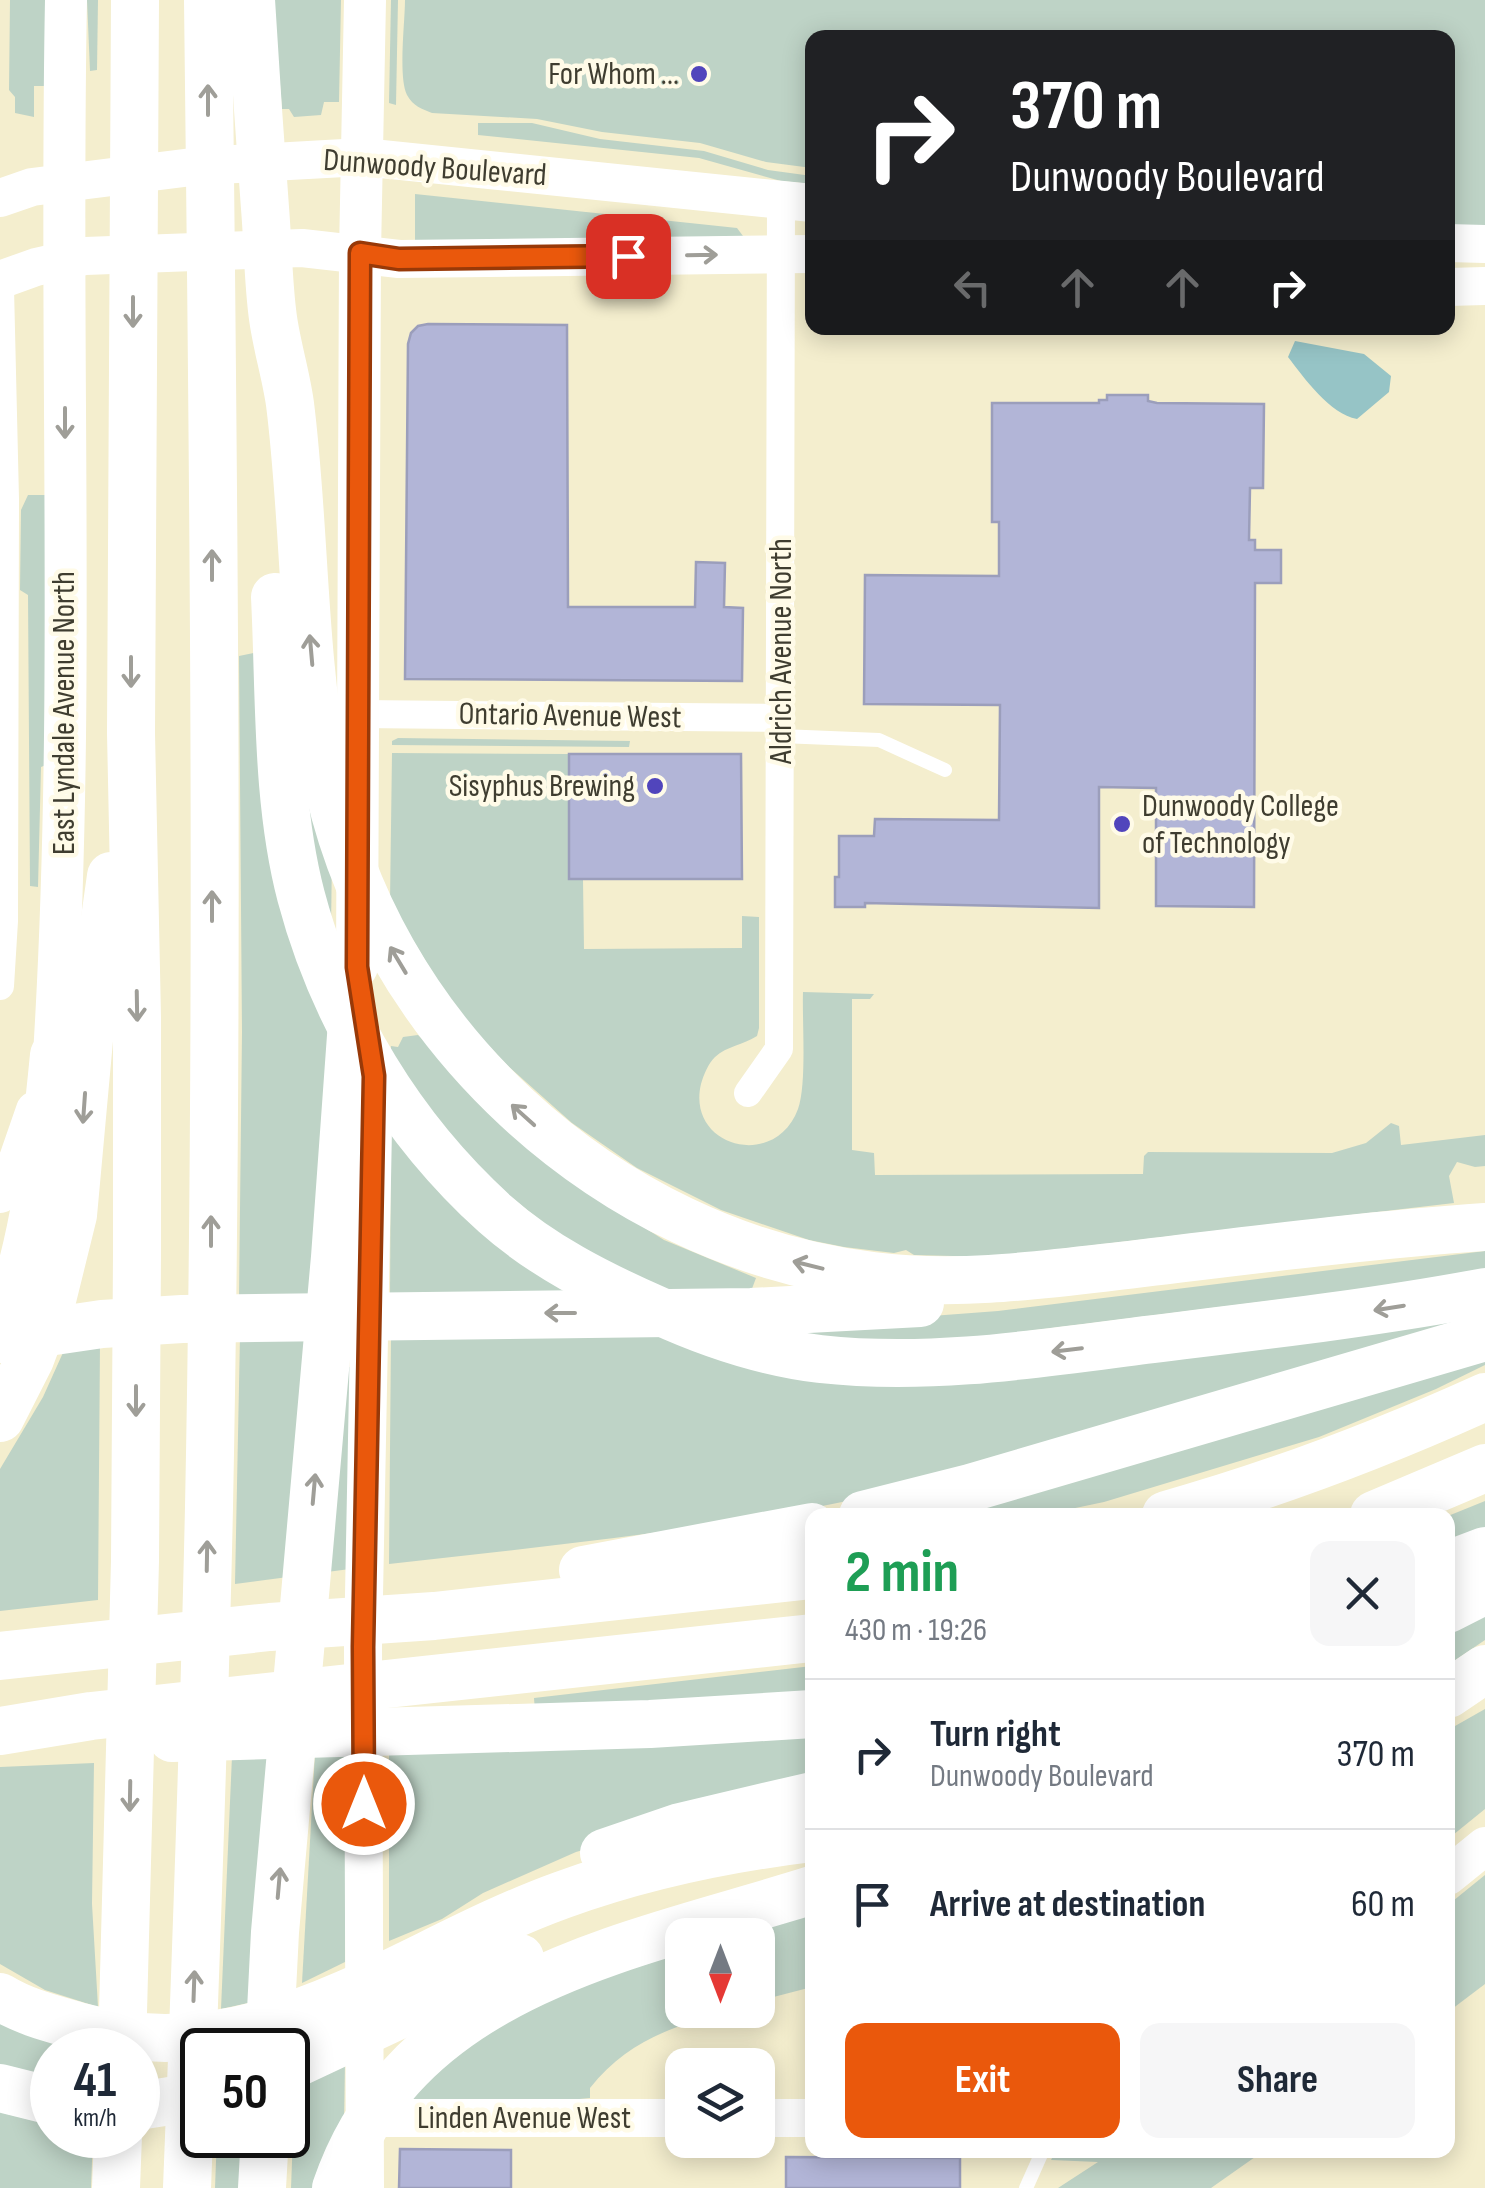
<!DOCTYPE html>
<html lang="en">
<head>
<meta charset="utf-8">
<style>
	:root { --surface:#fff; --page:#f6f6f7; --text:#1f2937; --muted:#747a83; --line:#e0e1e3; --accent:#ea580c }
	body { margin:0; font-family:"Sofia Sans Condensed",sans-serif; background:var(--page); color:var(--text); height:100vh; display:flex; flex-direction:column; font-size:38px; white-space:nowrap }
	* { box-sizing:border-box; margin:0 }
	p { font-size:32px; color:var(--muted) }
	.icon { flex:none; width:55px; height:55px; fill:none; stroke:currentColor; stroke-width:2; stroke-linecap:round; stroke-linejoin:round }
	.map { position:relative; flex:1; overflow:hidden }
	.drawer { position:absolute; left:805px; top:1508px; width:650px; height:650px; display:flex; flex-direction:column; background:var(--surface); border-radius:20px; box-shadow:0 5px 25px #0003 }
	.drawer>* { flex:none }
	.banner { position:absolute; left:805px; top:30px; width:650px; height:305px; border-radius:20px; box-shadow:0 5px 25px #0003; background:#202124; color:#fff; overflow:hidden }
	.needle { width:65px; rotate:180deg }
	.tools { position:absolute; left:665px; top:1918px; display:grid; gap:20px }
	.tools a { display:grid; place-items:center; width:110px; height:110px; border-radius:20px; background:var(--surface); box-shadow:0 5px 25px #0003; font-size:50px }
	.speed { position:absolute; left:30px; top:2028px; display:flex; gap:20px; font-size:50px; font-weight:700; text-align:center }
	.speed>* { display:grid; place-content:center; width:130px; height:130px; border-radius:50%; background:var(--surface); box-shadow:0 5px 25px #0003; line-height:1 }
	.speed small { font-size:25px; font-weight:400 }
	.speed .limit { border:5px solid #111; border-radius:15px; background:#fff; color:#111 }
	.pin { position:absolute; display:grid; place-items:center; width:85px; height:85px; color:#fff; margin:-42px; border-radius:20px; box-shadow:0 5px 15px #0006 }
	.me { position:absolute; width:110px; margin:-55px; rotate:0deg; stroke-linejoin:round; filter:drop-shadow(0 0 8px #0008) }
	.turn { display:flex; align-items:center; gap:35px; height:210px; padding:0 40px; font-size:45px }
	.turn .icon { width:130px; height:130px; stroke-width:2.5 }
	.turn b { display:block; font-size:70px; line-height:85px }
	.lanes { display:flex; align-items:center; height:95px; padding:0 40px; background:#0003; justify-content:center; gap:50px; direction:ltr }
	.lanes .off { opacity:.35 }
	.round { display:grid; place-items:center; flex:none; width:105px; height:105px; border-radius:20px; background:var(--page) }
	.headline { display:flex; align-items:center; justify-content:space-between; height:170px; padding:0 40px }
	h1 { font-size:60px; font-weight:700; line-height:75px; color:#1e9e55 }
	.action { display:flex; gap:20px; margin-top:auto; padding:20px 40px }
	.action a { flex:1; height:115px; border-radius:20px; background:var(--accent); color:#fff; font-size:40px; font-weight:700; line-height:115px; text-align:center }
	.action a+a { background:var(--page); color:var(--text) }
	ul { padding:0; list-style:none }
	li { display:flex; align-items:center; gap:30px; height:150px; padding:0 40px; border-top:2px solid var(--line) }
	li div { flex:1 }
	li b { display:block; font-size:38px }
	li em { font-style:normal }
	.map>svg:first-child { display:block }
	.green { fill:#bed3c6 }
	.water { fill:#96c4c6 }
	.building { fill:#b2b5d7; stroke:#9b9ebb; stroke-width:2.5 }
	.lines { fill:none; stroke-linecap:round; stroke-linejoin:round }
	.lane { stroke:#fff; stroke-width:14 }
	.street { stroke:#fff; stroke-width:28 }
	.secondary { stroke:#fff; stroke-width:38 }
	.primary { stroke:#fff; stroke-width:42 }
	.highway { stroke:#fff; stroke-width:48 }
	.oneway { stroke:#9f9e98 }
	.route-casing { stroke:#983908; stroke-width:25 }
	.route { stroke:#ea580c; stroke-width:18 }
	.poi-dot { fill:#5145bc; stroke:#fffbe8; stroke-width:4 }
	.labels { text-anchor:middle; dominant-baseline:central; stroke-width:9; stroke-linejoin:round; paint-order:stroke }
	.poi-label { font-size:32px; fill:#3f3d30; stroke:#fffbe8; text-anchor:end }
	.street-label { font-size:32px; fill:#3f3d30; stroke:#fffbe8 }
</style>
</head>
<body>
<div class="map">
<svg width="1485" height="2188" viewBox="0 0 1485 2188">
	<rect width="100%" height="100%" fill="#f4eece"/>
	<!-- green -->
	<g class="green">
		<polygon points="10,0 52,0 51,86 34,86 34,117 15,113 15,97 9,90"/>
		<polygon points="87,0 98,0 97,70 90,71"/>
		<polygon points="273,0 341,0 339,102 324,102 321,115 294,117 289,109 282,109"/>
		<polygon points="391,0 398,0 396,105 389,103"/>
		<path d="M 405,0 L 1485,0 L 1485,227 L 1448,227 L 1448,38 L 812,38 L 812,168 L 766,162 L 700,143 L 602,132 L 537,119 L 432,113 C 422,109 413,106 407,95 C 398,77 405,22 405,0 Z"/>
		<polygon points="478,123 532,123 600,139 704,151 768,170 812,176 812,184 781,181 699,158 478,135"/>
		<polygon points="415,194 737,228 743,236 415,245"/>
		<polygon points="28,495 47,495 46,765 41,767 38,887 30,886 28,595 20,590 21,510"/>
		<polygon points="263,651 329,1018 313,1299 239,1298 242,1032 239,656"/>
		<polygon points="398,738 630,741 629,747 392,745 392,741"/>
		<path d="M 392,753 L 569,754 L 569,878 L 583,880 L 584,949 L 742,948 L 742,916 L 759,917 L 759,1028 L 757,1036 C 743,1045 727,1046 715,1057 C 708,1064 704,1074 701,1084 C 686,1147 775,1171 798,1109 C 807,1084 802,1021 803,992 L 874,994 L 870,999 L 852,999 L 852,1150 L 874,1153 L 875,1175 L 1143,1174 L 1144,1156 L 1148,1152 L 1332,1153 L 1366,1143 L 1391,1123 L 1399,1126 L 1401,1145 L 1485,1135 L 1485,1166 L 1475,1167 L 1457,1162 L 1449,1176 L 1454,1203 L 992,1257 L 914,1255 L 906,1250 L 894,1253 L 844,1247 L 809,1240 L 721,1210 L 637,1168 L 572,1123 L 508,1066 L 471,1027 L 443,990 L 390,902 Z"/>
		<polygon points="306,755 332,854 331,929 309,829"/>
		<polygon points="418,1035 574,1183 664,1240 756,1278 750,1294 664,1297 585,1256 483,1175 390,1058 391,1046 398,1047 403,1037"/>
		<polygon points="391,1120 587,1297 390,1299"/>
		<polygon points="1485,1251 1485,1274 900,1347 758,1329 998,1311"/>
		<path d="M 1485,1318 L 885,1493 C 722,1529 556,1545 389,1564 L 391,1333 L 657,1330 L 718,1353 Z"/>
		<polygon points="311,1333 288,1577 235,1584 240,1336"/>
		<polygon points="100,1342 98,1600 0,1611 0,1469 43,1397 66,1346"/>
		<polygon points="1485,1354 1485,1365 1436,1389 1319,1437 1104,1502 1042,1515 932,1515"/>
		<polygon points="345,1367 356,1367 350,1569 327,1572"/>
		<polygon points="1485,1501 1485,1531 1448,1546 1448,1516"/>
		<polygon points="1485,1612 1485,1640 1448,1665 1448,1630"/>
		<polygon points="812,1666 812,1697 535,1712 534,1698"/>
		<polygon points="1485,1709 1485,1809 1448,1839 1448,1730"/>
		<polygon points="812,1729 812,1784 576,1852 483,1893 442,1919 389,1941 389,1750"/>
		<polygon points="345,1752 345,1962 302,1983 315,1753"/>
		<polygon points="271,1755 248,2003 221,2009 232,1756"/>
		<polygon points="94,1763 92,1904 98,2007 45,1990 0,1964 0,1767"/>
		<polygon points="1485,1875 1485,1984 1448,2012 1448,1905"/>
		<polygon points="812,1904 812,1987 758,2001 758,1935 697,1935"/>
		<path d="M 682,1940 L 682,2010 L 730,2010 C 674,2026 627,2041 590,2088 L 590,2098 L 537,2103 L 410,2104 L 413,2088 L 475,2034 Z"/>
		<polygon points="0,2018 51,2042 77,2050 52,2050 52,2085 0,2073"/>
		<polygon points="345,2060 344,2124 316,2188 291,2188 295,2084"/>
		<polygon points="0,2107 52,2120 52,2135 93,2135 91,2188 0,2188"/>
		<polygon points="217,2135 241,2135 240,2188 215,2188"/>
		<polygon points="1056,2150 1265,2150 1211,2188 1058,2188 1098,2162 1051,2160"/>
	</g>
	<!-- water -->
	<path class="water" d="M 1295,341 L 1364,354 L 1391,376 L 1389,392 L 1357,419 C 1330,414 1304,378 1288,357 Z"/>
	<!-- building -->
	<g class="building">
		<polygon points="428,324 567,325 568,607 695,607 696,562 725,563 724,607 743,608 742,681 405,679 408,344 411,333 418,326"/>
		<polygon points="1107,395 1148,395 1148,401 1157,403 1264,404 1263,488 1250,488 1249,540 1255,540 1255,550 1281,550 1281,583 1255,583 1254,907 1156,906 1156,788 1099,787 1099,908 865,903 865,907 835,907 835,877 839,877 839,836 874,836 875,819 999,820 1000,705 864,704 865,575 999,576 999,522 992,522 992,403 1099,403 1099,400 1107,400"/>
		<polygon points="569,754 741,754 742,879 569,879"/>
		<polygon points="400,2149 511,2150 511,2188 399,2188"/>
		<polygon points="786,2157 960,2158 960,2188 786,2188"/>
	</g>
	<g class="lines">
		<!-- lane -->
		<g class="lane">
			<polyline points="781,736 879,740 945,770"/>
			<polyline points="1026,2188 1043,2150"/>
		</g>
		<!-- street -->
		<g class="street">
			<polyline points="0,288 5,499 4,921 0,986"/>
			<polyline points="359,714 781,718"/>
			<polyline points="748,1093 779,1049 781,201"/>
		</g>
		<!-- secondary -->
		<g class="secondary">
			<polyline points="0,198 32,187 200,166 362,157 812,203"/>
			<polyline points="1448,243 1485,244"/>
			<polyline points="0,280 36,267 85,256 302,248 399,259 812,254"/>
			<polyline points="1448,287 1485,286"/>
			<polyline points="0,1194 18,1159 35,1110"/>
			<polyline points="1448,1876 1485,1846"/>
			<polyline points="366,2118 682,2118"/>
			<polyline points="758,2118 812,2118"/>
			<polyline points="365,2188 363,1647 374,1076 371,1058"/>
		</g>
		<!-- primary -->
		<g class="primary">
			<polyline points="357,967 360,253 365,0"/>
			<path d="M 54,1055 C 76,704 59,352 66,0"/>
		</g>
		<!-- highway -->
		<g class="highway">
			<path d="M 251,0 C 255,69 260,139 265,208 C 268,244 268,282 273,318 C 277,347 286,375 290,404 C 305,523 302,646 324,765 C 372,1029 607,1245 873,1276 C 962,1287 1048,1274 1136,1264 C 1252,1250 1368,1235 1485,1227"/>
			<path d="M 275,597 C 280,695 276,800 301,896 C 333,1017 402,1130 495,1214 C 542,1256 600,1285 657,1310 C 709,1334 763,1352 820,1359 C 929,1371 1037,1354 1145,1340 C 1259,1326 1373,1313 1485,1292"/>
			<path d="M 0,1334 C 35,1247 45,1148 54,1055"/>
			<polyline points="0,1339 102,1324 182,1319 751,1312 920,1303"/>
			<polyline points="0,1418 30,1359 52,1300 73,1215 91,1018 111,876"/>
			<polyline points="863,1515 970,1488 1485,1337"/>
			<path d="M 1166,1515 C 1277,1484 1381,1444 1485,1397"/>
			<polyline points="1374,1515 1485,1468"/>
			<polyline points="1448,1565 1485,1551"/>
			<polyline points="583,1570 812,1527"/>
			<polyline points="1448,1609 1485,1590"/>
			<polyline points="0,1656 270,1627 434,1616 812,1575"/>
			<polyline points="1448,1694 1485,1669"/>
			<polyline points="0,1731 91,1716 812,1638"/>
			<polyline points="172,1738 650,1724 812,1714"/>
			<polyline points="604,1853 680,1827 812,1796"/>
			<path d="M 0,1997 C 25,2012 50,2018 78,2026 C 262,2077 398,1954 562,1895 C 642,1866 728,1848 812,1838"/>
			<polyline points="122,2050 135,1561 137,1254 137,1017 131,733 135,0"/>
			<polyline points="269,2050 275,1932 335,1257 352,1022"/>
			<polyline points="288,2067 520,1958"/>
			<polyline points="0,2088 52,2101"/>
			<polyline points="138,2106 202,2096"/>
			<polyline points="116,2188 118,2135"/>
			<path d="M 187,2188 C 196,1961 204,1734 209,1507 C 219,1005 214,502 208,0"/>
			<polyline points="262,2188 265,2135"/>
			<path d="M 336,2188 C 406,1982 632,1947 812,1890"/>
		</g>
	</g>
	<!-- one-way arrows -->
	<defs><path id="oneway-shaft" d="M-6 0H5M1.5-3L5.5 0L1.5 3" fill="none" stroke-width="1.6" stroke-linecap="round" stroke-linejoin="round" transform="scale(2.5)"/></defs>
	<g class="oneway">
		<use href="#oneway-shaft" transform="translate(208 100) rotate(-90)"/>
		<use href="#oneway-shaft" transform="translate(702 255) rotate(-1)"/>
		<use href="#oneway-shaft" transform="translate(133 312) rotate(90)"/>
		<use href="#oneway-shaft" transform="translate(65 423) rotate(90)"/>
		<use href="#oneway-shaft" transform="translate(212 565) rotate(-90)"/>
		<use href="#oneway-shaft" transform="translate(311 650) rotate(-95)"/>
		<use href="#oneway-shaft" transform="translate(131 672) rotate(90)"/>
		<use href="#oneway-shaft" transform="translate(212 906) rotate(-90)"/>
		<use href="#oneway-shaft" transform="translate(398 960) rotate(-121)"/>
		<use href="#oneway-shaft" transform="translate(137 1006) rotate(89)"/>
		<use href="#oneway-shaft" transform="translate(84 1108) rotate(94)"/>
		<use href="#oneway-shaft" transform="translate(523 1115) rotate(-138)"/>
		<use href="#oneway-shaft" transform="translate(211 1231) rotate(-90)"/>
		<use href="#oneway-shaft" transform="translate(808 1265) rotate(-166)"/>
		<use href="#oneway-shaft" transform="translate(1389 1308) rotate(171)"/>
		<use href="#oneway-shaft" transform="translate(560 1313) rotate(180)"/>
		<use href="#oneway-shaft" transform="translate(1067 1350) rotate(173)"/>
		<use href="#oneway-shaft" transform="translate(136 1401) rotate(90)"/>
		<use href="#oneway-shaft" transform="translate(314 1489) rotate(-85)"/>
		<use href="#oneway-shaft" transform="translate(207 1556) rotate(-89)"/>
		<use href="#oneway-shaft" transform="translate(130 1796) rotate(91)"/>
		<use href="#oneway-shaft" transform="translate(279 1883) rotate(-85)"/>
		<use href="#oneway-shaft" transform="translate(194 1986) rotate(-88)"/>
	</g>
	<g class="lines">
		<defs>
			<polyline id="route" points="364,1804 363,1647 374,1076 357,967 360,253 399,259 628,256"/>
		</defs>
		<!-- route casing -->
		<use href="#route" class="route-casing"/>
		<!-- route -->
		<use href="#route" class="route"/>
	</g>
	<!-- markers -->
	<g class="poi-dot">
		<circle cx="699" cy="74" r="10"/>
		<circle cx="655" cy="786" r="10"/>
		<circle cx="1122" cy="824" r="10"/>
	</g>
	<g class="labels">
		<!-- poi labels -->
		<g class="poi-label">
			<text x="679" y="74">For Whom ...</text>
			<text x="635" y="786">Sisyphus Brewing</text>
			<text x="1142" y="806" text-anchor="start">Dunwoody College<tspan x="1142" dy="37">of Technology</tspan></text>
		</g>
		<!-- street labels -->
		<g class="street-label">
			<text transform="translate(435 168) rotate(4)">Dunwoody Boulevard</text>
			<text transform="translate(781 651) rotate(-90)">Aldrich Avenue North</text>
			<text transform="translate(64 713) rotate(-90)">East Lyndale Avenue North</text>
			<text transform="translate(570 716) rotate(1)">Ontario Avenue West</text>
			<text x="524" y="2118">Linden Avenue West</text>
		</g>
	</g>
</svg>
<div class="tools">
<a><svg class="needle" viewBox="-14 -14 28 28"><path d="M0-13l5 13h-10z" fill="#e53935"/><path d="M0 13l5-13h-10z" fill="#747a83"/></svg></a>
<a><svg class="icon" aria-label="layers" viewBox="0 0 24 24"><path d="M12 4l9 5-9 5-9-5zM3 14l9 5 9-5"/></svg></a>
</div>
<div class="speed"><div>41<small>km/h</small></div><div class="limit">50</div></div>
<div class="pin" style="left:628px;top:256px;background:#d93025"><svg class="icon" aria-label="arrive" viewBox="0 0 24 24"><path d="M6 21V4h12l-3 4 3 4H6"/></svg></div>
<svg class="me" style="left:364px;top:1804px" viewBox="-20 -20 40 40"><circle r="17" fill="#ea580c" stroke="#fff" stroke-width="3"/><path d="M0-11L8 9 0 5-8 9z" fill="#fff"/></svg>
<div class="banner">
<div class="turn"><svg class="icon" aria-label="right" viewBox="0 0 24 24"><path d="M7 20v-9h11M14 6l5 5-5 5"/></svg><div><b>370 m</b>Dunwoody Boulevard</div></div>
<div class="lanes"><svg class="icon off" aria-label="left" viewBox="0 0 24 24"><path d="M17 20v-9H6M10 6l-5 5 5 5"/></svg><svg class="icon off" aria-label="ahead" viewBox="0 0 24 24"><path d="M12 20V5M6 11l6-6 6 6"/></svg><svg class="icon off" aria-label="ahead" viewBox="0 0 24 24"><path d="M12 20V5M6 11l6-6 6 6"/></svg><svg class="icon" aria-label="right" viewBox="0 0 24 24"><path d="M7 20v-9h11M14 6l5 5-5 5"/></svg></div>
</div>
<section class="drawer">
<div class="headline"><div><h1>2 min</h1><p>430 m · 19:26</p></div><a class="round"><svg class="icon" aria-label="close" viewBox="0 0 24 24"><path d="M6 6l12 12M18 6L6 18"/></svg></a></div>
<ul>
<li><svg class="icon" aria-label="right" viewBox="0 0 24 24"><path d="M7 20v-9h11M14 6l5 5-5 5"/></svg><div><b>Turn right</b><p>Dunwoody Boulevard</p></div><em>370 m</em></li>
<li><svg class="icon" aria-label="arrive" viewBox="0 0 24 24"><path d="M6 21V4h12l-3 4 3 4H6"/></svg><div><b>Arrive at destination</b></div><em>60 m</em></li>
</ul>
<div class="action"><a>Exit</a><a>Share</a></div>
</section>
</div>
</body>
</html>
